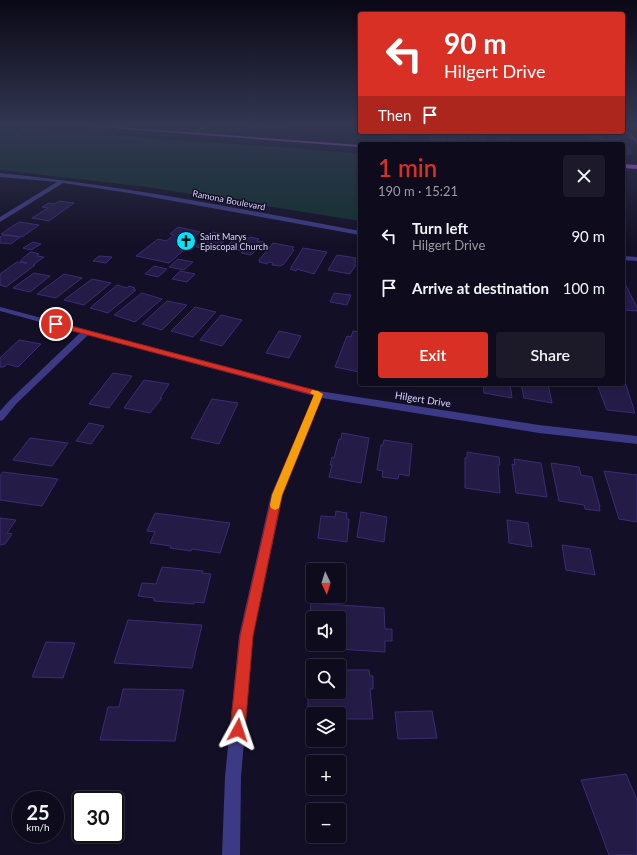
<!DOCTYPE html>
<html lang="en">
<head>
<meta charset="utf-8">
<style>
	:root { --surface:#0e0b1c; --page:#1c1929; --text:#f1f3f6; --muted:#9b9ba3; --line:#2e2b3b; --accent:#d93025 }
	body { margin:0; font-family:Lato,sans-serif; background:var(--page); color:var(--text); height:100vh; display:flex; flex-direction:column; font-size:15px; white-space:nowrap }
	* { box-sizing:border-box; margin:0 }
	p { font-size:13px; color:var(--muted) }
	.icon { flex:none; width:22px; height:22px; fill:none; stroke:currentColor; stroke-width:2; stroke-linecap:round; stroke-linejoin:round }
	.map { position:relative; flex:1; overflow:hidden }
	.sheet { position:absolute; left:358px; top:142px; width:267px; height:244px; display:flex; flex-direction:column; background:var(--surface); border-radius:4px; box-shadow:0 2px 6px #0003,0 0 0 1px var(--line) }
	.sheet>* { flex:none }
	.top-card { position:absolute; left:358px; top:12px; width:267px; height:122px; border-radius:4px; box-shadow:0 2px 6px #0003,0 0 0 1px var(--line); background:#d93025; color:#fff; overflow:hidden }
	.needle { width:26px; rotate:176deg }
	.tools { position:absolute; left:306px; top:563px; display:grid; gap:8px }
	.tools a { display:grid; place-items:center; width:40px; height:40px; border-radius:4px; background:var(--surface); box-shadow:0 2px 6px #0003,0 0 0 1px var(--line); font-size:20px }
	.speed { position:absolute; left:12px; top:791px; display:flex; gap:8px; font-size:20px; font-weight:700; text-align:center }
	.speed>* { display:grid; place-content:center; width:52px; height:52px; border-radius:50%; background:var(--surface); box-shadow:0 2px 6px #0003,0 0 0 1px var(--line); line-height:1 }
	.speed small { font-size:10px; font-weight:400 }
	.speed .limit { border:2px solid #111; border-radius:6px; background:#fff; color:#111 }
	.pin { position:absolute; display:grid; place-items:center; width:34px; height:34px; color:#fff; margin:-17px; border:2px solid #fff; border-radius:50%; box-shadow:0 1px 4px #0007 }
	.me { position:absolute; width:44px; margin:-22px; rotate:5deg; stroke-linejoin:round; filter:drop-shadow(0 0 3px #0008) }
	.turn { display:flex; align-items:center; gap:14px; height:84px; padding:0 20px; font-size:18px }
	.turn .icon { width:52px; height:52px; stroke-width:2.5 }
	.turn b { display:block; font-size:28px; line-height:34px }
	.then { display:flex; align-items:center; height:38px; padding:0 20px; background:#0003; gap:8px; font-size:15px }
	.round { display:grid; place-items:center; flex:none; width:42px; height:42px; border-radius:4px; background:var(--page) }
	.overview { display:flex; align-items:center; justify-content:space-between; height:68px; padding:0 20px }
	h1 { font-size:24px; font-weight:600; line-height:30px; color:var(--accent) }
	.cta { display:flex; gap:8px; margin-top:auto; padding:8px 20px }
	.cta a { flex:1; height:46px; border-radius:4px; background:var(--accent); color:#fff; font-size:16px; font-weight:600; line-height:46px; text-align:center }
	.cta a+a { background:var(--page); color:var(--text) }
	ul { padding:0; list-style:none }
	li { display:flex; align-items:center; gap:12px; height:52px; padding:0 20px }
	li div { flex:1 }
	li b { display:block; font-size:15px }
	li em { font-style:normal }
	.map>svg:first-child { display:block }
	.green { fill:#12302f }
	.building { fill:#241b47; stroke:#3b2d73; fill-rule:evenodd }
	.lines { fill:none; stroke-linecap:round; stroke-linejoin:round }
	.minor { fill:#3d3a85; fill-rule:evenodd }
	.major { fill:#c25bff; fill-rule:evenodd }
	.route { fill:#d93025; stroke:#8d1f18 }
	.slow { fill:#f59e0b }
	.labels { text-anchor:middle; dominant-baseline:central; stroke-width:3; stroke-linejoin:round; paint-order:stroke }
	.far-street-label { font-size:9px; fill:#d9d4ff; stroke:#130f26 }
	.far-poi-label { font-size:9px; fill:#d9d4ff; stroke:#130f26; text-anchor:start }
	.street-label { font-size:10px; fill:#d9d4ff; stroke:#130f26 }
</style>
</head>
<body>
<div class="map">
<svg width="637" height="855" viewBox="0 0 637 855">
	<rect width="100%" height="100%" fill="#130f26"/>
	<!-- green -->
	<polygon class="green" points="0,128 277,147 360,154 360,221 147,187 0,170"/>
	<!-- building -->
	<g class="building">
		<polygon points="249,126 289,126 286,130 248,127"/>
		<polygon points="392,132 408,132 406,138 391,137"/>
		<polygon points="450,132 465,132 465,142 449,141"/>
		<polygon points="430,133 445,133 446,140 445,141 430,140"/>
		<polygon points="475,134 482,135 485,138 484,144 470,142 470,136 475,136"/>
		<polygon points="585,134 602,135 604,139 592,138 587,137"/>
		<polygon points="608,135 619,136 621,139 610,139"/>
		<polygon points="497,137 509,138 511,144 498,144"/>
		<polygon points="623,145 629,148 631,154 623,154"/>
		<polygon points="59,201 74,203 49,221 32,218 48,208 42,207 49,203 54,204"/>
		<polygon points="19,222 39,225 22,237 1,234"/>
		<polygon points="178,227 200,232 180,250 183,251 169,263 136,256 158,239 166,241 174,235 170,234"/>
		<polygon points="212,232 230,235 215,250 196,247"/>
		<polygon points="4,235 20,237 11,244 0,243 0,237"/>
		<polygon points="250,237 259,239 257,241 264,242 251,255 241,253 243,251 231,249 235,245 229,244 235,238 248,239"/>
		<polygon points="33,242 41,244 31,250 23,248"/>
		<polygon points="273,243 294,247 292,249 294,250 284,264 280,266 272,265 273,263 269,262 267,264 259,262 260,260 259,260"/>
		<polygon points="303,248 327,252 314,274 297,269 296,271 290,269"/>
		<polygon points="32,252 39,254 37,256 44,257 33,265 35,265 6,287 0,285 0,274 17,262 25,263 27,263 20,261 29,253"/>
		<polygon points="337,255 356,258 354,261 356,261 354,265 356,265 350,274 328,270"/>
		<polygon points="99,256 112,257 106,263 93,261"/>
		<polygon points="178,259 193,262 184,270 169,267"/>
		<polygon points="154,266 167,269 158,277 145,274"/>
		<polygon points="180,271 195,274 187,282 172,279"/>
		<polygon points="34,273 50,276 30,292 13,288"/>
		<polygon points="64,274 82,278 56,298 37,294"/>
		<polygon points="92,279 111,283 84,305 64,300"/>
		<polygon points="623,284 625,284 637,307 637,311 623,310"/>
		<polygon points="117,285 127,288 129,286 135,288 133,290 136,290 108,313 90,308"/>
		<polygon points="142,293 162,299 135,322 114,315"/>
		<polygon points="334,293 351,295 347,305 330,302"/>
		<polygon points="167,301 187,305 162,330 142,324"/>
		<polygon points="195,307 216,312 193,337 171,331"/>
		<polygon points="221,315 242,320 222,346 200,340"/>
		<polygon points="279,331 301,336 289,358 266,353"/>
		<polygon points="353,331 360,332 359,372 335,367 347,336 351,337"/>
		<polygon points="19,340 41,344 18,367 7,364 4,367 0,367 0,358"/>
		<polygon points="113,373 132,376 109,408 89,404"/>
		<polygon points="144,380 169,384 160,398 162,398 150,413 124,408"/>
		<polygon points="623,382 626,385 635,413 607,410 606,408 597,384 623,384"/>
		<polygon points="483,384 510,384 512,398 484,393"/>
		<polygon points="521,384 548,384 552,403 524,398"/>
		<polygon points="212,399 238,403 219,444 191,438"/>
		<polygon points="89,423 104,426 91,444 76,441"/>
		<polygon points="342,433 369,438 361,483 329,477 332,465 330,465 332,457 334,458 339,439 341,439"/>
		<polygon points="30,438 68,443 52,466 13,460"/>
		<polygon points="384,440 412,444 409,476 399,474 398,479 382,477 383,471 377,470 381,445 383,445"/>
		<polygon points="467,452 499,457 500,465 498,465 500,493 465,488 465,458 467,458"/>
		<polygon points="514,459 541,463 547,497 516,493 512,464 515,465"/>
		<polygon points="551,463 579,467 581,475 592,477 600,507 599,507 600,511 585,509 584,505 559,501"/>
		<polygon points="604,471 637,475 637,522 619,519"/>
		<polygon points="3,472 58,479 42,506 0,500 0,476"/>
		<polygon points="336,511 347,513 346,519 349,519 347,542 318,538 321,516 335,517"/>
		<polygon points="361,512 387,517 384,542 357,537"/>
		<polygon points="155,513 230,523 220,553 192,549 191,551 170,548 171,546 150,543 155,532 147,531"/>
		<polygon points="0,518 16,520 7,533 12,534 5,544 0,545"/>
		<polygon points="507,520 528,523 532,547 509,543"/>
		<polygon points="562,545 590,549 595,575 566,570"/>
		<polygon points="162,567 203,571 202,573 211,574 204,603 194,602 194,604 154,601 154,598 138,596 142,583 156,584"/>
		<path d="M 311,603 L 384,608 L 385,629 L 392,629 L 392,641 L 385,641 L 385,652 L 308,647 ZM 313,618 L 339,618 L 339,644 L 313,644 Z"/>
		<polygon points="128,620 202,625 192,668 114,663"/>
		<polygon points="46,642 75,643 63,678 32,677"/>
		<polygon points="308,670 313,670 313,692 339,692 339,670 369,670 370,676 373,676 373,689 370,689 373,719 339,719 339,714 313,714 313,720 308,720"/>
		<polygon points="123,689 184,690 175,741 100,740 108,707 119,707"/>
		<polygon points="432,711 437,738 398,739 395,712"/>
		<polygon points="626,774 637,800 637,855 609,855 581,780"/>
	</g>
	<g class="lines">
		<!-- minor -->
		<g class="minor">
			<polygon points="202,126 206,126 197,134 193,134 193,132"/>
			<path d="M 623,129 C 630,132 637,136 637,144 L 623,132 Z"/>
			<path d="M 0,173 C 121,185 240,209 360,231 L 360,235 L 129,193 L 63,183 L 0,222 L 0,217 L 57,182 L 0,177 Z"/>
			<polygon points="623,256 637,257 637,261 623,260"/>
			<polygon points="0,307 319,391 539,425 637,436 637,444 539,433 322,398 283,495 253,636 241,777 240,855 222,855 225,777 239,636 271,495 314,396 88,335 16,404 3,420 0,421 0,411 10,400 80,333 0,311"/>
		</g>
		<!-- major -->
		<g class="major">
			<polygon points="86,126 102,126 360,145 360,147"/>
			<polygon points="623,164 637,165 637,169 623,168"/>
		</g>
	</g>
	<!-- sky -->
	<linearGradient id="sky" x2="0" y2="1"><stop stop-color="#0a0815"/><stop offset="0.51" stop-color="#333752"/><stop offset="1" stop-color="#333752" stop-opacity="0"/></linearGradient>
	<rect width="637" height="245" fill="url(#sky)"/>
	<!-- route -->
	<polygon class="route" points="56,322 318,391 323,394 282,495 253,636 245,730 243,735 238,737 233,735 230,730 240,636 272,495 314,395 54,326 53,324"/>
	<!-- slow -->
	<polygon class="slow" points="312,390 318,391 323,394 282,495 279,508 275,510 271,508 270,505 272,495 314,395 310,393"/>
	<!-- icons -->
	<defs>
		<symbol id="church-disc" viewBox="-11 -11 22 22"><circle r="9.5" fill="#00e5ff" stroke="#130f26"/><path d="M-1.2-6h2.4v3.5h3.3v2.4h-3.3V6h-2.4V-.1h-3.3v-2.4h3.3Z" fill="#111"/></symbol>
	</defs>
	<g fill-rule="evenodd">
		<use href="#church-disc" x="175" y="230" width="22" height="22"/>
	</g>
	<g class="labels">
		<!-- far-street labels -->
		<g class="far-street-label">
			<text transform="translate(229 200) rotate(11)">Ramona Boulevard</text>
		</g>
		<!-- far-poi labels -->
		<g class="far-poi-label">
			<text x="200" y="236">Saint Marys<tspan x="200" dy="10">Episcopal Church</tspan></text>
		</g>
		<!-- street labels -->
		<g class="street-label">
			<text transform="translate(423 399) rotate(9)">Hilgert Drive</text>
		</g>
	</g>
</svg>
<div class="tools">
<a><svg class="needle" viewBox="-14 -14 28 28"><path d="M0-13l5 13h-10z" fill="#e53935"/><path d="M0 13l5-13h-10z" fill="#9b9ba3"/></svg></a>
<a><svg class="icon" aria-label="sound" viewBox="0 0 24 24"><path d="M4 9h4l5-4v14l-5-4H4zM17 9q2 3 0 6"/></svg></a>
<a><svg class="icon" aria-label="search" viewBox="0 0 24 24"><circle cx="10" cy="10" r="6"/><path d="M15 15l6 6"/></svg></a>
<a><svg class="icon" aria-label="layers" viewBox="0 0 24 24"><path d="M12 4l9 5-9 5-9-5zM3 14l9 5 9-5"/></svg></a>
<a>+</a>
<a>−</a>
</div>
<div class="speed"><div>25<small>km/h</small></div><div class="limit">30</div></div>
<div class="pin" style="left:56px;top:324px;background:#d93025"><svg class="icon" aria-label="arrive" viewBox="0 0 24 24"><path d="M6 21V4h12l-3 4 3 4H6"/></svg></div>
<svg class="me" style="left:238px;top:730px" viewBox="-20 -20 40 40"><path d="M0-17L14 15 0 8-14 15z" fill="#d93025" stroke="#fff" stroke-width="4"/></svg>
<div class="top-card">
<div class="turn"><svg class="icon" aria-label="left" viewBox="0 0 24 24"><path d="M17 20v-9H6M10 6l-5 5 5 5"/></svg><div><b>90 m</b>Hilgert Drive</div></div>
<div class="then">Then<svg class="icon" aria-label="arrive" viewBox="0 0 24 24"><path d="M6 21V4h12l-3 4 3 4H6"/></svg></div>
</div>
<section class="sheet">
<div class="overview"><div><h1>1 min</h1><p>190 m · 15:21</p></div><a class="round"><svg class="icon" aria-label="close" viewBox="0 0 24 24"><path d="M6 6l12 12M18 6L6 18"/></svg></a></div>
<ul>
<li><svg class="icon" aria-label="left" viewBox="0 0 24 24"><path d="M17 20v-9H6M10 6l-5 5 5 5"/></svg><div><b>Turn left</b><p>Hilgert Drive</p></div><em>90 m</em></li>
<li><svg class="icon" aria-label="arrive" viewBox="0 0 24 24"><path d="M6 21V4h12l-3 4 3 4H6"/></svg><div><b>Arrive at destination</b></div><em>100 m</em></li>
</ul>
<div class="cta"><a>Exit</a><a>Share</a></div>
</section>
</div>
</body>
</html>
